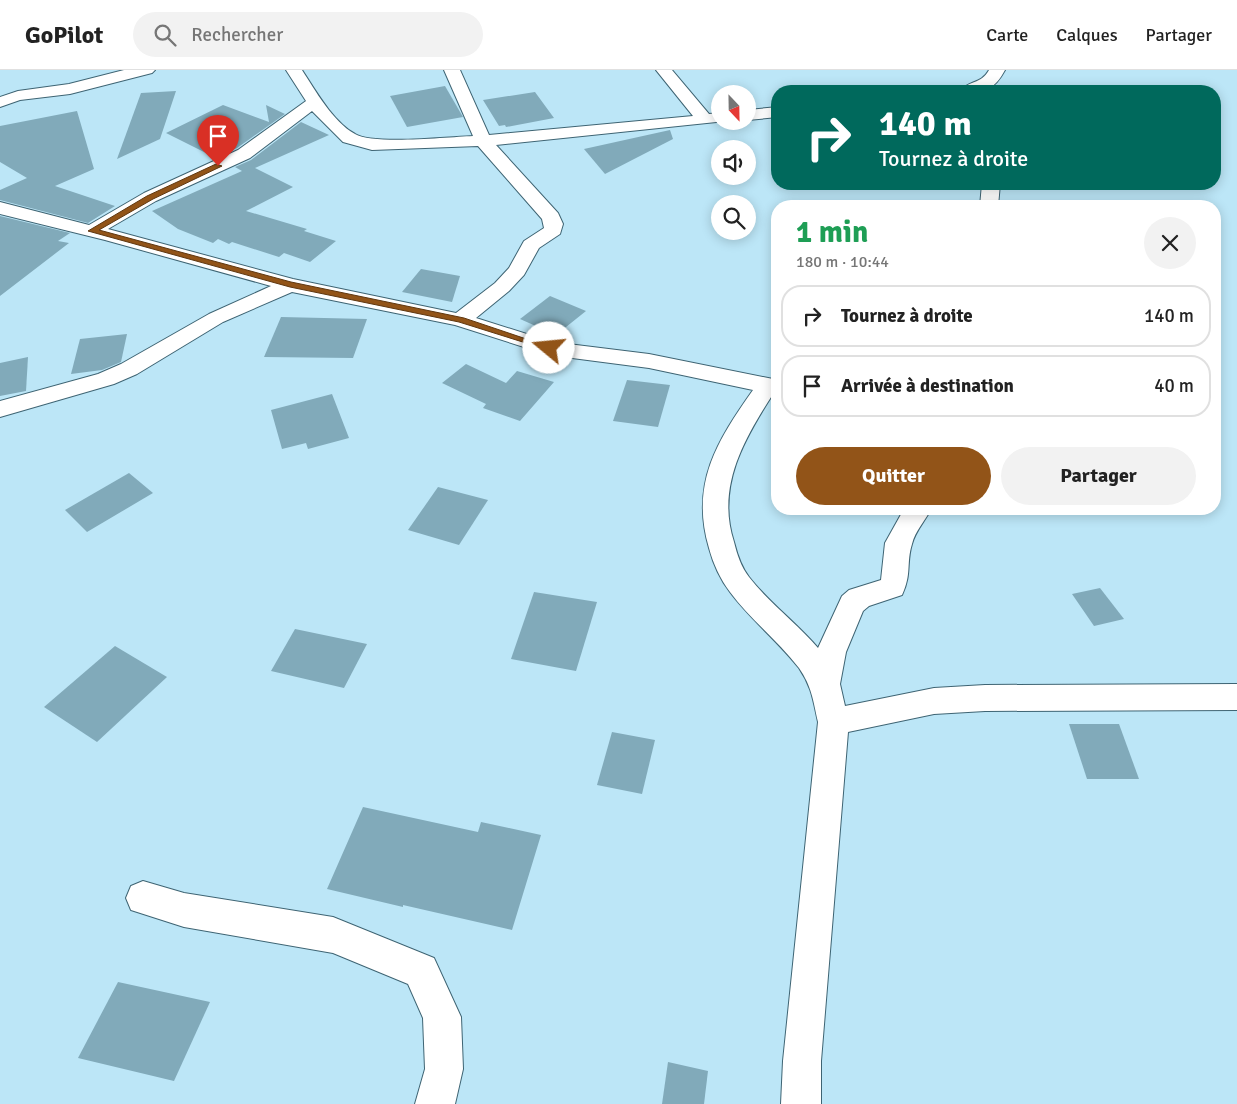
<!DOCTYPE html>
<html lang="fr">
<head>
<meta charset="utf-8">
<style>
	:root { --surface:#fff; --page:#f2f2f2; --text:#222; --muted:#767676; --line:#e0e0e0; --accent:#925418 }
	body { margin:0; font-family:Signika,sans-serif; background:var(--page); color:var(--text); height:100vh; display:flex; flex-direction:column; font-size:19px; white-space:nowrap }
	* { box-sizing:border-box; margin:0 }
	p { font-size:16px; color:var(--muted) }
	.icon { flex:none; width:28px; height:28px; fill:none; stroke:currentColor; stroke-width:2; stroke-linecap:round; stroke-linejoin:round }
	.map { position:relative; flex:1; overflow:hidden }
	.sheet { position:absolute; left:771px; top:130px; width:450px; height:315px; display:flex; flex-direction:column; background:var(--surface); border-radius:20px; box-shadow:0 2px 12px #0003 }
	.sheet>* { flex:none }
	.top-card { position:absolute; left:771px; top:15px; width:450px; height:105px; border-radius:20px; box-shadow:0 2px 12px #0003; background:#00695c; color:#fff; overflow:hidden }
	.needle { width:32px; rotate:158deg }
	.tools { position:absolute; left:711px; top:15px; display:grid; gap:10px }
	.tools a { display:grid; place-items:center; width:45px; height:45px; border-radius:50%; background:var(--surface); box-shadow:0 2px 12px #0003; font-size:25px }
	.pin { position:absolute; display:grid; place-items:center; width:42px; height:42px; color:#fff; margin:-51px -21px; border-radius:50% 50% 50% 0; rotate:-45deg; box-shadow:0 0 5px #0007 }
	.pin .icon { rotate:45deg }
	.me { position:absolute; width:55px; margin:-28px; rotate:287deg; stroke-linejoin:round; filter:drop-shadow(0 0 4px #0008) }
	.turn { display:flex; align-items:center; gap:18px; height:105px; padding:0 25px; font-size:22px }
	.turn .icon { width:65px; height:65px; stroke-width:2.5 }
	.turn b { display:block; font-size:35px; line-height:42px }
	.round { display:grid; place-items:center; flex:none; width:52px; height:52px; border-radius:26px; background:var(--page) }
	.summary { display:flex; align-items:center; justify-content:space-between; height:85px; padding:0 25px }
	h1 { font-size:30px; font-weight:800; line-height:38px; color:#1e9e55 }
	.cta { display:flex; gap:10px; margin-top:auto; padding:10px 25px }
	.cta a { flex:1; height:58px; border-radius:30px; background:var(--accent); color:#fff; font-size:20px; font-weight:800; line-height:58px; text-align:center }
	.cta a+a { background:var(--page); color:var(--text) }
	ul { padding:0; list-style:none }
	li { display:flex; align-items:center; gap:15px; height:62px; margin:0 10px 8px; padding:0 15px; border:2px solid var(--line); border-radius:20px }
	li div { flex:1 }
	li b { display:block; font-size:19px }
	li em { font-style:normal }
	header { display:flex; align-items:center; gap:30px; box-sizing:border-box; height:70px; padding:0 25px; background:var(--surface); border-bottom:1px solid var(--line) }
	header strong { font-size:24px }
	nav { display:flex; gap:28px; margin-inline-start:auto; font-size:18px }
	.search { width:350px; height:45px; background:var(--page); display:flex; align-items:center; gap:12px; box-sizing:border-box; padding:0 18px; border-radius:28px; color:var(--muted); font-size:19px }
	.map>svg:first-child { display:block }
	.building { fill:#81aaba }
	.lines { fill:none; stroke-linecap:round; stroke-linejoin:round }
	.minor-casing { stroke:#3e6473; stroke-width:2 }
	.minor { fill:#fff; fill-rule:evenodd }
	.route { fill:#925418; stroke:#5f3710 }
</style>
</head>
<body>
<header>
<strong>GoPilot</strong>
<div class="search"><svg class="icon" aria-label="search" viewBox="0 0 24 24"><circle cx="10" cy="10" r="6"/><path d="M15 15l6 6"/></svg>Rechercher</div>
<nav><a>Carte</a><a>Calques</a><a>Partager</a></nav>
</header>
<div class="map">
<svg width="1237" height="1034" viewBox="0 0 1237 1034">
	<rect width="100%" height="100%" fill="#bce6f7"/>
	<!-- building -->
	<g class="building">
		<polygon points="445,16 463,47 407,57 390,26"/>
		<polygon points="176,21 160,69 117,89 141,23"/>
		<polygon points="535,22 554,48 506,57 505,55 499,56 483,30"/>
		<polygon points="223,35 269,52 266,35 285,44 237,78 216,88 166,63"/>
		<polygon points="77,41 94,99 55,116 115,136 88,153 0,130 0,120 27,108 0,92 0,56"/>
		<polygon points="301,52 329,65 255,98 293,117 246,141 307,159 304,161 336,171 310,192 284,183 279,187 232,172 229,174 218,169 213,173 178,159 152,141 242,101 235,97 251,90"/>
		<polygon points="670,60 673,69 605,104 584,79"/>
		<polygon points="0,146 70,163 58,171 69,173 0,226"/>
		<polygon points="421,199 460,206 452,232 402,222"/>
		<polygon points="550,226 586,241 556,265 520,249"/>
		<polygon points="281,247 367,249 353,288 264,287"/>
		<polygon points="127,264 121,292 102,300 71,304 80,269"/>
		<polygon points="28,287 26,321 0,326 0,293"/>
		<polygon points="466,294 506,313 517,301 554,312 520,351 483,338 486,334 442,313"/>
		<polygon points="627,310 670,315 658,357 613,351"/>
		<polygon points="332,324 349,368 308,379 306,373 282,379 271,340"/>
		<polygon points="129,403 153,423 87,462 65,440"/>
		<polygon points="438,417 488,430 459,475 408,460"/>
		<polygon points="1100,518 1124,549 1094,556 1072,524"/>
		<polygon points="534,522 597,532 576,601 511,589"/>
		<polygon points="295,559 367,574 344,618 271,601"/>
		<polygon points="115,576 167,607 97,672 44,637"/>
		<polygon points="1069,654 1119,654 1139,709 1087,709"/>
		<polygon points="612,662 655,670 642,724 597,715"/>
		<polygon points="363,737 478,762 481,752 541,765 512,860 403,835 403,837 327,819"/>
		<polygon points="118,912 210,932 174,1011 78,988"/>
		<polygon points="668,992 708,1001 704,1034 662,1034"/>
	</g>
	<g class="lines">
		<defs>
			<g id="minor">
				<polygon points="124,0 155,0 152,3 70,24 20,30 0,37 0,27 18,21 69,14"/>
				<path d="M 286,0 L 302,0 C 315,20 333,52 355,64 C 373,75 448,67 473,66 L 444,0 L 460,0 L 489,65 L 693,46 L 656,0 L 672,0 L 709,44 L 720,43 L 720,51 L 726,51 L 496,75 L 558,143 L 563,154 L 560,164 L 539,178 L 524,205 L 509,221 L 476,248 L 552,272 L 649,284 L 778,310 L 778,324 L 773,324 C 744,369 716,417 734,472 C 737,484 741,497 749,507 C 769,533 797,553 818,578 L 842,526 L 849,520 L 881,510 L 885,473 L 904,439 L 931,439 C 925,451 915,461 912,474 C 906,493 912,504 902,525 L 869,536 L 863,541 L 846,582 L 840,614 L 845,636 L 934,618 L 985,615 L 1237,614 L 1237,640 L 985,641 L 934,644 L 848,662 L 821,991 L 821,1034 L 781,1034 L 783,991 L 818,652 C 813,630 812,617 799,598 C 778,571 750,549 730,522 C 720,509 713,493 709,478 C 690,414 717,371 753,320 L 649,298 L 549,285 L 455,255 L 292,222 L 223,252 L 137,304 L 114,314 L 0,347 L 0,331 L 98,304 L 121,294 L 209,244 L 271,216 L 105,170 L 0,144 L 0,132 L 89,155 L 144,123 L 238,80 L 306,31 ZM 312,41 L 343,72 L 372,80 L 478,76 L 542,149 L 544,158 L 524,171 L 509,198 L 495,213 L 456,243 L 293,209 L 108,159 L 156,131 L 250,88 Z"/>
				<path d="M 989,0 L 1005,0 C 993,22 985,21 961,21 C 968,10 981,15 989,0 Z"/>
				<polygon points="778,37 778,47 748,50 748,40"/>
				<polygon points="982,114 1000,114 998,136 980,136"/>
				<polygon points="143,811 184,823 333,847 434,888 461,947 463,999 455,1034 415,1034 425,999 423,948 408,914 333,883 184,857 131,840 126,828 131,816"/>
			</g>
		</defs>
		<!-- minor casing -->
		<use href="#minor" class="minor-casing"/>
		<!-- minor -->
		<use href="#minor" class="minor"/>
	</g>
	<!-- route -->
	<polygon class="route" points="216,94 222,96 153,129 99,160 291,212 464,248 553,278 549,280 545,279 459,252 290,217 88,161 147,126"/>
</svg>
<div class="tools">
<a><svg class="needle" viewBox="-14 -14 28 28"><path d="M0-13l5 13h-10z" fill="#e53935"/><path d="M0 13l5-13h-10z" fill="#767676"/></svg></a>
<a><svg class="icon" aria-label="sound" viewBox="0 0 24 24"><path d="M4 9h4l5-4v14l-5-4H4zM17 9q2 3 0 6"/></svg></a>
<a><svg class="icon" aria-label="search" viewBox="0 0 24 24"><circle cx="10" cy="10" r="6"/><path d="M15 15l6 6"/></svg></a>
</div>
<div class="pin" style="left:218px;top:96px;background:#d93025"><svg class="icon" aria-label="arrive" viewBox="0 0 24 24"><path d="M6 21V4h12l-3 4 3 4H6"/></svg></div>
<svg class="me" style="left:549px;top:278px" viewBox="-20 -20 40 40"><circle r="19" fill="#fff"/><path d="M0-13L10 11 0 6-10 11z" fill="#925418"/></svg>
<div class="top-card">
<div class="turn"><svg class="icon" aria-label="right" viewBox="0 0 24 24"><path d="M7 20v-9h11M14 6l5 5-5 5"/></svg><div><b>140 m</b>Tournez à droite</div></div>
</div>
<section class="sheet">
<div class="summary"><div><h1>1 min</h1><p>180 m · 10:44</p></div><a class="round"><svg class="icon" aria-label="close" viewBox="0 0 24 24"><path d="M6 6l12 12M18 6L6 18"/></svg></a></div>
<ul>
<li><svg class="icon" aria-label="right" viewBox="0 0 24 24"><path d="M7 20v-9h11M14 6l5 5-5 5"/></svg><div><b>Tournez à droite</b></div><em>140 m</em></li>
<li><svg class="icon" aria-label="arrive" viewBox="0 0 24 24"><path d="M6 21V4h12l-3 4 3 4H6"/></svg><div><b>Arrivée à destination</b></div><em>40 m</em></li>
</ul>
<div class="cta"><a>Quitter</a><a>Partager</a></div>
</section>
</div>
</body>
</html>
